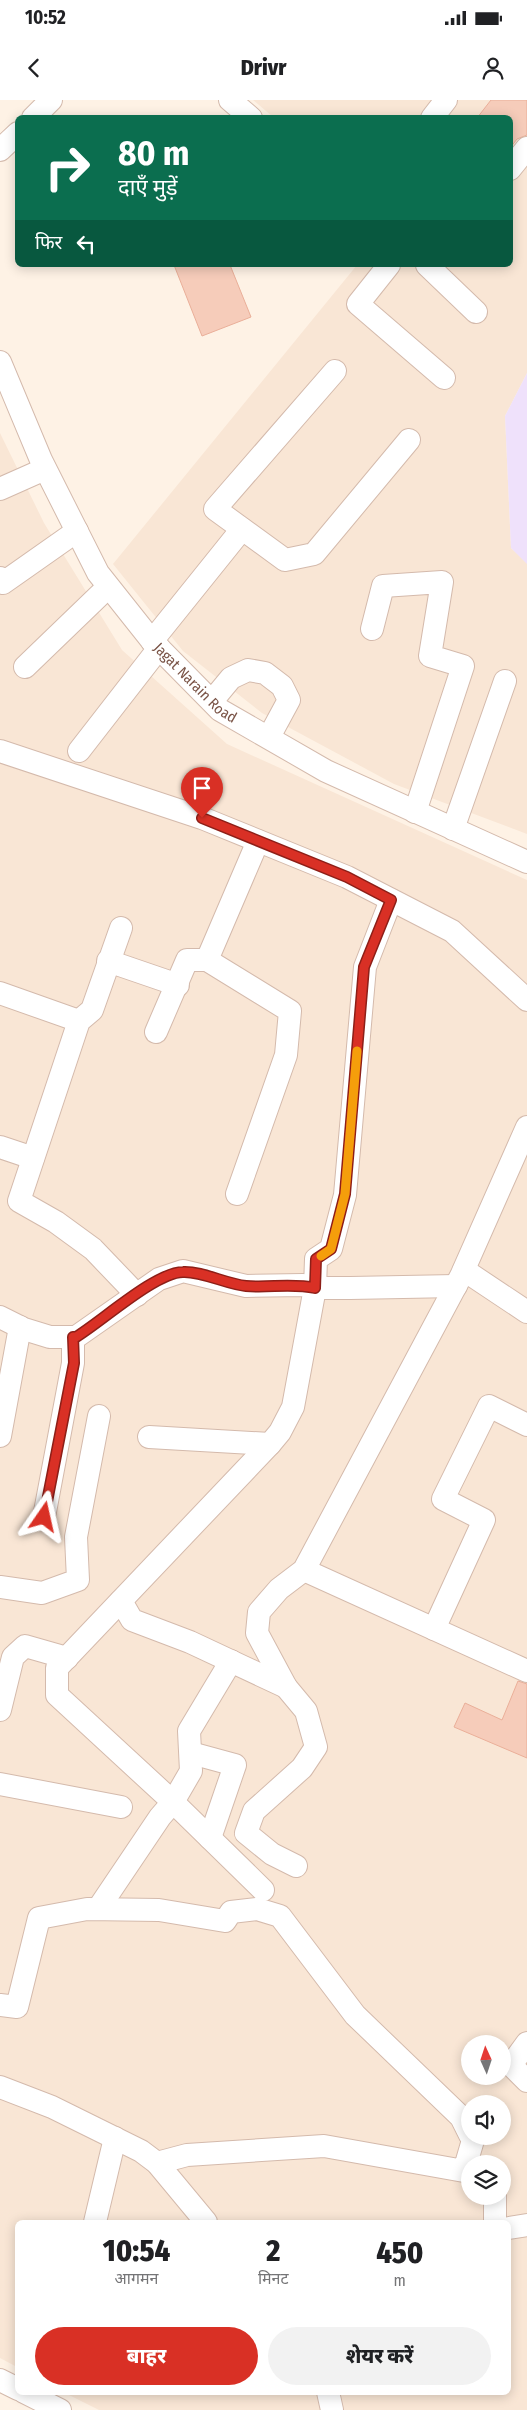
<!DOCTYPE html>
<html lang="hi">
<head>
<meta charset="utf-8">
<style>
	:root { --surface:#fff; --page:#f2f2f2; --text:#202124; --muted:#757577; --accent:#d93025 }
	body { margin:0; font-family:"Fira Sans Condensed","Noto Sans Devanagari",sans-serif; background:var(--page); color:var(--text); height:100vh; display:flex; flex-direction:column; font-size:19px; white-space:nowrap }
	* { box-sizing:border-box; margin:0 }
	p { font-size:16px; color:var(--muted) }
	.icon { flex:none; width:28px; height:28px; fill:none; stroke:currentColor; stroke-width:2; stroke-linecap:round; stroke-linejoin:round }
	.map { position:relative; flex:1; overflow:hidden }
	.sheet { position:absolute; left:15px; top:2120px; width:496px; height:175px; display:flex; flex-direction:column; background:var(--surface); border-radius:8px; box-shadow:0 2px 12px #0003 }
	.sheet>* { flex:none }
	.guide { position:absolute; left:15px; top:15px; width:498px; height:152px; border-radius:8px; box-shadow:0 2px 12px #0003; background:#0b6e4f; color:#fff; overflow:hidden }
	.needle { width:32px; rotate:357deg }
	.controls { position:absolute; left:461px; top:1935px; display:grid; gap:10px }
	.controls a { display:grid; place-items:center; width:50px; height:50px; border-radius:50%; background:var(--surface); box-shadow:0 2px 12px #0003; font-size:25px }
	.pin { position:absolute; display:grid; place-items:center; width:42px; height:42px; color:#fff; margin:-51px -21px; border-radius:50% 50% 50% 0; rotate:-45deg; box-shadow:0 0 5px #0007 }
	.pin .icon { rotate:45deg }
	.me { position:absolute; width:55px; margin:-28px; rotate:11deg; stroke-linejoin:round; filter:drop-shadow(0 0 4px #0008) }
	.turn { display:flex; align-items:center; gap:18px; height:105px; padding:0 20px; font-size:22px }
	.turn .icon { width:65px; height:65px; stroke-width:2.5 }
	.turn b { display:block; font-size:35px; line-height:42px }
	.then { display:flex; align-items:center; height:48px; padding:0 20px; background:#0003; gap:10px; font-size:19px }
	.eta { display:flex; justify-content:space-evenly; align-items:center; height:85px; text-align:center }
	.eta b { font-size:30px; font-weight:800; line-height:35px }
	.primary-button { display:flex; gap:10px; margin-top:auto; padding:10px 20px }
	.primary-button a { flex:1; height:58px; border-radius:30px; background:var(--accent); color:#fff; font-size:20px; font-weight:800; line-height:58px; text-align:center }
	.primary-button a+a { background:var(--page); color:var(--text) }
	.status { display:flex; justify-content:space-between; align-items:center; height:35px; padding:0 25px; background:var(--surface); direction:ltr }
	.status svg { height:14px; fill:currentColor }
	header { display:flex; justify-content:space-between; align-items:center; height:65px; padding:0 20px; background:var(--surface); font-size:22px; font-weight:800 }
	.map>svg:first-child { display:block }
	.residential { fill:#f9e6d5; fill-rule:evenodd }
	.education { fill:#efe1fb }
	.building { fill:#f6ccba; stroke:#eaaf99 }
	.lines { fill:none; stroke-linecap:round; stroke-linejoin:round }
	.minor-casing { stroke:#d4baac; stroke-width:24 }
	.minor { stroke:#fff; stroke-width:22 }
	.route-casing { stroke:#8d1f18; stroke-width:12 }
	.route { stroke:#d93025; stroke-width:9 }
	.slow { stroke:#f59e0b; stroke-width:9 }
	.labels { text-anchor:middle; dominant-baseline:central; stroke-width:4; stroke-linejoin:round; paint-order:stroke }
	.street-label { font-size:15px; fill:#7a5447; stroke:#fff6ed }
</style>
</head>
<body>
<div class="status"><b>10:52</b><svg viewBox="0 0 49 12"><path d="M0 12V9h3v3zM5 12V6h3v6zM10 12V3h3v9zM15 12V0h3v12zM26 1h20v11H26zM47 4h2v5h-2z"/></svg></div>
<header><svg class="icon" aria-label="back" viewBox="0 0 24 24"><path d="M15 5l-7 7 7 7"/></svg>Drivr<svg class="icon" aria-label="person" viewBox="0 0 24 24"><circle cx="12" cy="8" r="4"/><path d="M4 21q1-7 8-7t8 7"/></svg></header>
<div class="map">
<svg width="527" height="2310" viewBox="0 0 527 2310">
	<rect width="100%" height="100%" fill="#fef2e5"/>
	<!-- residential -->
	<g class="residential">
		<polygon points="253,0 527,0 527,273 505,316 511,448 527,462 527,734 394,684 262,613 183,551 113,464 357,165 510,165 510,18 273,17"/>
		<path d="M 0,333 L 44,423 L 122,550 L 227,644 L 527,780 L 527,2310 L 99,2310 L 65,2293 L 509,2292 L 509,2122 L 18,2122 L 17,2267 L 0,2258 ZM 470,1944 L 502,1944 L 502,1976 L 470,1976 ZM 470,2004 L 502,2004 L 502,2036 L 470,2036 ZM 470,2064 L 502,2064 L 502,2096 L 470,2096 Z"/>
	</g>
	<!-- education -->
	<polygon class="education" points="527,273 527,464 511,448 505,316"/>
	<!-- building -->
	<g class="building">
		<polygon points="491,0 527,0 527,35 517,39 510,48 510,18 477,18"/>
		<polygon points="174,165 230,165 251,217 202,236"/>
		<polygon points="518,1581 527,1584 527,1658 454,1627 465,1603 502,1620"/>
	</g>
	<g class="lines">
		<defs>
			<g id="minor">
				<polyline points="230,0 251,18"/>
				<polyline points="33,18 51,0"/>
				<polyline points="432,18 446,0"/>
				<polyline points="0,50 18,33"/>
				<polyline points="510,69 527,48"/>
				<polyline points="389,165 358,204 444,278"/>
				<polyline points="427,165 476,212"/>
				<path id="s1" d="M 0,262 L 41,360 L 98,473 L 152,541 L 220,610 L 326,671 L 527,762"/>
				<polyline points="335,271 215,409 285,460 314,454 409,340"/>
				<polyline points="0,389 45,369"/>
				<polyline points="0,478 3,483 77,431"/>
				<polyline points="372,529 383,486 442,482 430,556 463,566 415,712"/>
				<polyline points="152,541 242,429"/>
				<polyline points="25,567 108,487"/>
				<polyline points="212,601 231,578 248,570 265,573 282,586 289,600 269,637"/>
				<polyline points="0,651 202,718 347,777 452,831 527,900"/>
				<polyline points="79,651 159,548"/>
				<polyline points="453,729 505,581"/>
				<polyline points="121,828 92,910 79,921 19,1101 56,1122 93,1149 137,1195"/>
				<polyline points="207,860 290,911 286,955 237,1094"/>
				<polyline points="108,861 178,885"/>
				<polyline points="0,893 79,921"/>
				<polyline points="156,932 187,860 207,860 258,741"/>
				<polyline points="0,1047 33,1058"/>
				<polyline points="464,1170 527,1212"/>
				<polyline points="0,1217 24,1229 50,1237 76,1237 159,1179 183,1171 246,1186 303,1185 315,1188 350,1188 456,1186"/>
				<polyline points="0,1336 20,1227"/>
				<polyline points="149,1337 270,1344 280,1332 293,1307 315,1188 316,1159 331,1149 345,1095 365,867 391,800"/>
				<polyline points="44,1417 73,1263 73,1237"/>
				<polyline points="304,1470 527,1571"/>
				<polyline points="0,1487 42,1493 78,1480 76,1437 99,1316"/>
				<polyline points="121,1501 132,1520 190,1542 286,1587"/>
				<polyline points="434,1529 484,1420 443,1399 489,1306 527,1325"/>
				<polyline points="0,1610 13,1557 25,1546 67,1558"/>
				<polyline points="191,1653 235,1665 210,1738"/>
				<polyline points="0,1684 121,1707"/>
				<polyline points="296,1766 272,1754 246,1733 254,1711 302,1668 316,1647 306,1611 286,1587 257,1533 259,1512 279,1489 304,1470 461,1176 527,1027"/>
				<polyline points="263,1790 173,1702 57,1595 57,1568 270,1344"/>
				<polyline points="98,1809 160,1717 173,1702 191,1671 189,1631 231,1561"/>
				<polyline points="0,1905 17,1907 39,1818 87,1809 159,1810 225,1821 231,1812 257,1809 280,1816 355,1915 461,2017 470,2035"/>
				<polyline points="527,1943 511,1965 527,1981"/>
				<polyline points="0,1987 52,2007 141,2051 157,2063 206,2122"/>
				<polyline points="157,2063 187,2055 324,2046 464,2071 473,2040 471,2036"/>
				<polyline points="495,2096 495,2122"/>
				<polyline points="95,2122 115,2038"/>
				<polyline points="509,2128 527,2125"/>
				<polyline points="0,2280 18,2289"/>
				<polyline points="24,2292 60,2310"/>
				<polyline points="328,2292 332,2310"/>
			</g>
		</defs>
		<!-- minor casing -->
		<use href="#minor" class="minor-casing"/>
		<!-- minor -->
		<use href="#minor" class="minor"/>
	</g>
	<g class="lines">
		<defs>
			<path id="route" d="M 44,1417 L 74,1263 L 73,1237 L 76,1237 C 101,1222 156,1172 183,1172 C 202,1171 226,1184 246,1186 C 269,1188 292,1183 315,1188 L 316,1159 L 331,1149 L 345,1094 L 364,867 L 391,800 L 347,777 L 202,718"/>
		</defs>
		<!-- route casing -->
		<use href="#route" class="route-casing"/>
		<!-- route -->
		<use href="#route" class="route"/>
		<!-- slow -->
		<polyline class="slow" points="321,1156 331,1149 345,1094 357,951"/>
	</g>
	<g class="labels">
		<!-- street labels -->
		<g class="street-label">
			<text stroke="none"><textPath href="#s1" startOffset="380">Jagat Narain Road</textPath></text>
		</g>
	</g>
</svg>
<div class="controls">
<a><svg class="needle" viewBox="-14 -14 28 28"><path d="M0-13l5 13h-10z" fill="#e53935"/><path d="M0 13l5-13h-10z" fill="#757577"/></svg></a>
<a><svg class="icon" aria-label="sound" viewBox="0 0 24 24"><path d="M4 9h4l5-4v14l-5-4H4zM17 9q2 3 0 6"/></svg></a>
<a><svg class="icon" aria-label="layers" viewBox="0 0 24 24"><path d="M12 4l9 5-9 5-9-5zM3 14l9 5 9-5"/></svg></a>
</div>
<div class="pin" style="left:202px;top:718px;background:#d93025"><svg class="icon" aria-label="arrive" viewBox="0 0 24 24"><path d="M6 21V4h12l-3 4 3 4H6"/></svg></div>
<svg class="me" style="left:44px;top:1417px" viewBox="-20 -20 40 40"><path d="M0-17L14 15 0 8-14 15z" fill="#d93025" stroke="#fff" stroke-width="4"/></svg>
<div class="guide">
<div class="turn"><svg class="icon" aria-label="right" viewBox="0 0 24 24"><path d="M7 20v-9h11M14 6l5 5-5 5"/></svg><div><b>80 m</b>दाएँ मुड़ें</div></div>
<div class="then">फिर<svg class="icon" aria-label="left" viewBox="0 0 24 24"><path d="M17 20v-9H6M10 6l-5 5 5 5"/></svg></div>
</div>
<section class="sheet">
<div class="eta">
<div><b>10:54</b><p>आगमन</p></div>
<div><b>2</b><p>मिनट</p></div>
<div><b>450</b><p>m</p></div>
</div>
<div class="primary-button"><a>बाहर</a><a>शेयर करें</a></div>
</section>
</div>
</body>
</html>
